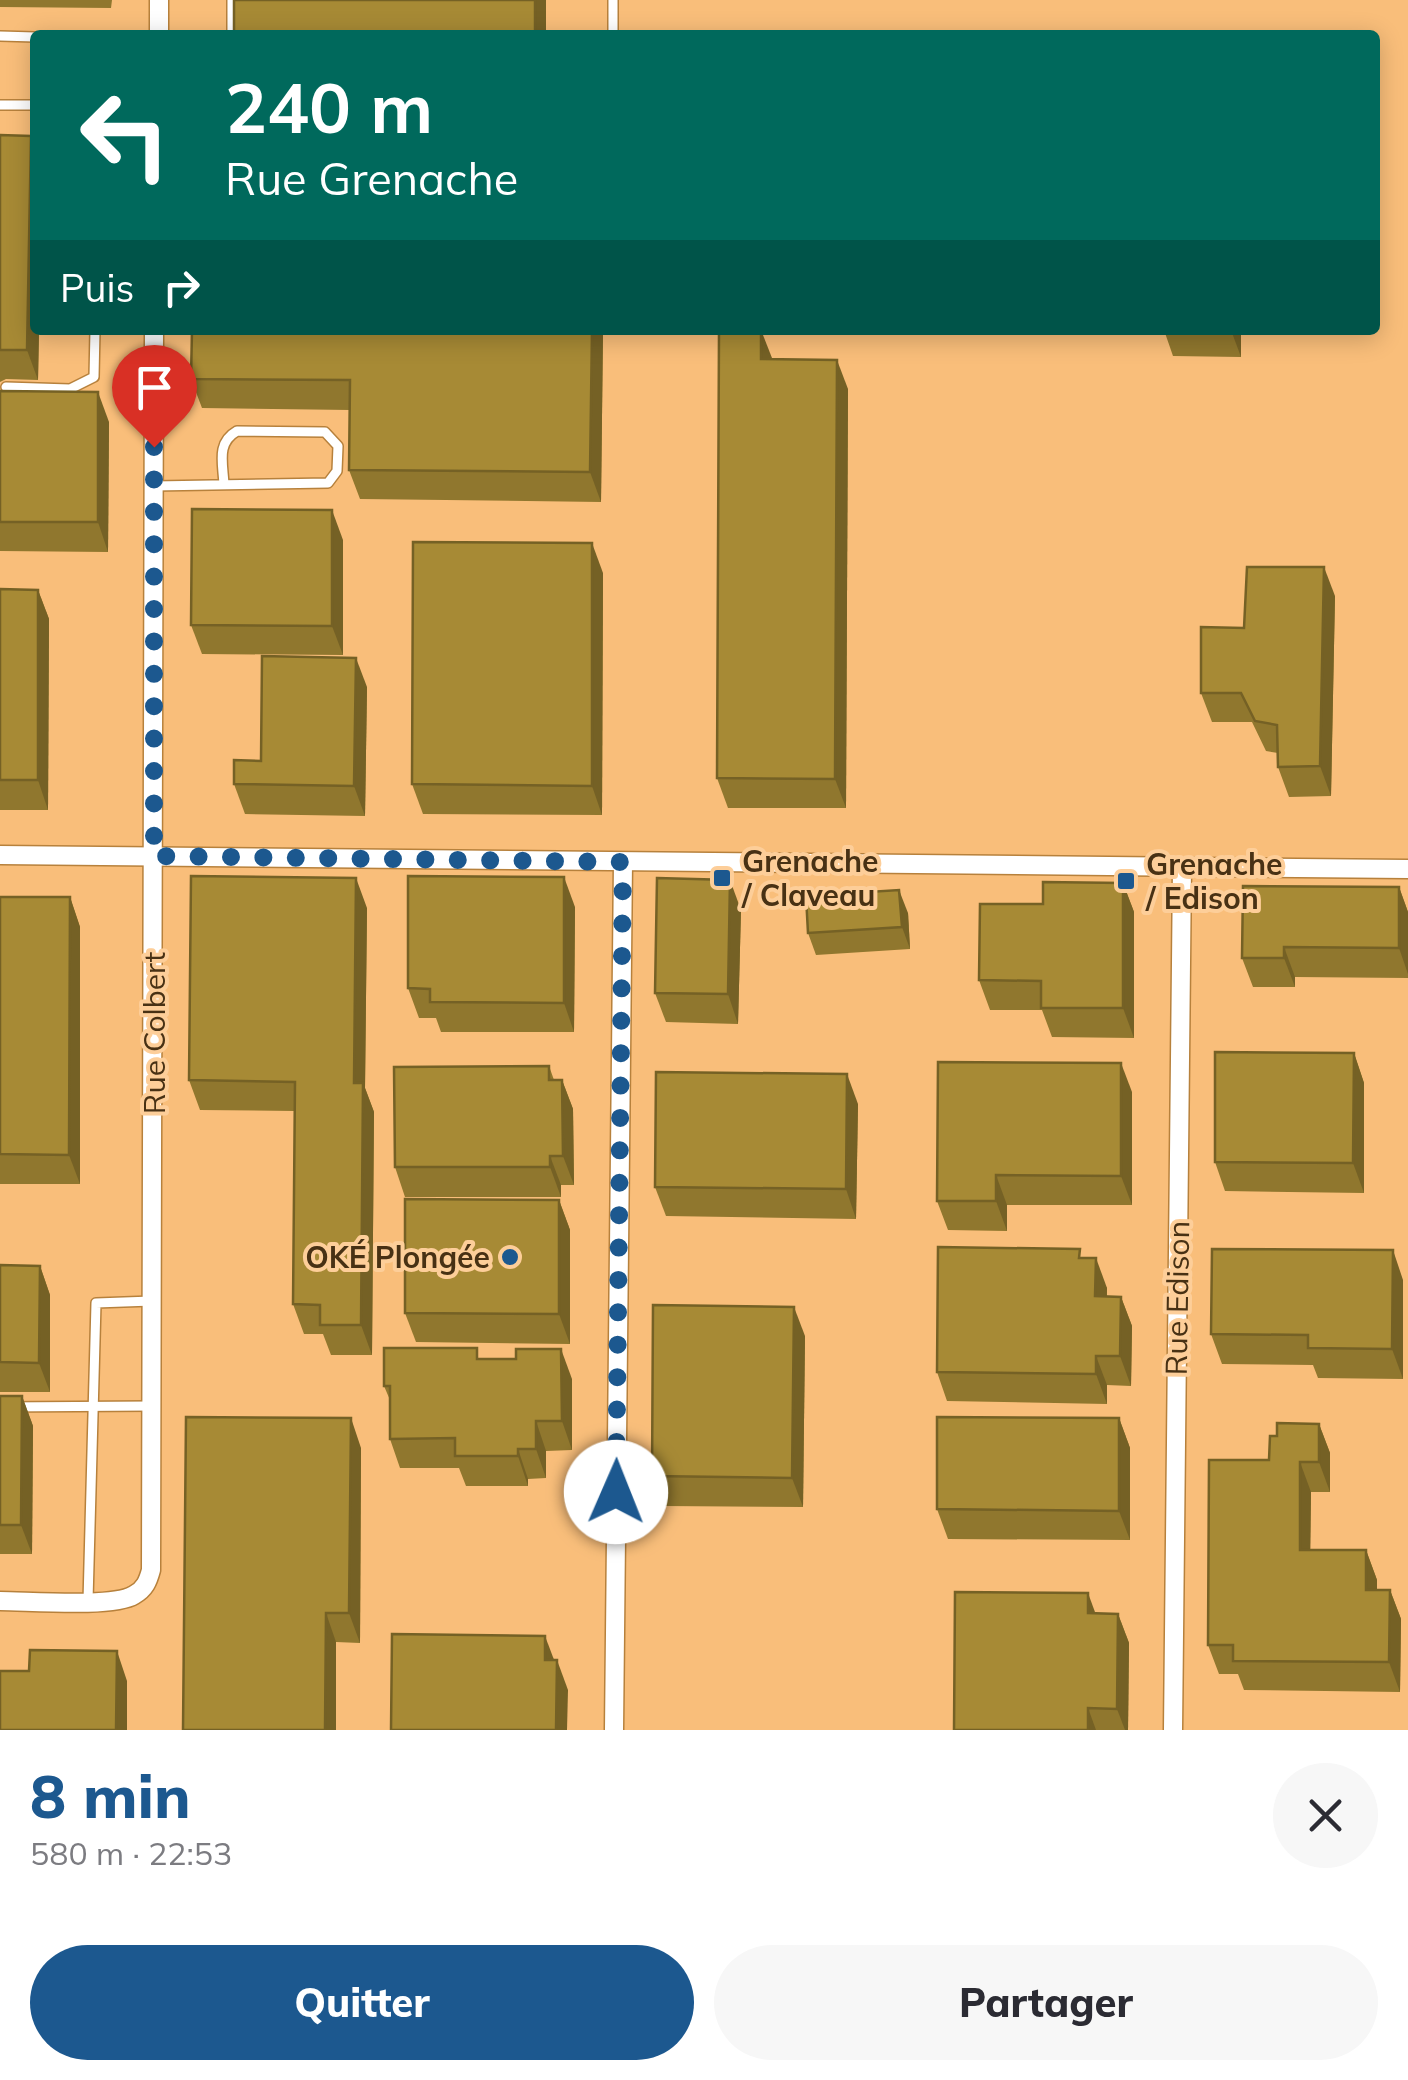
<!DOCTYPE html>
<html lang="fr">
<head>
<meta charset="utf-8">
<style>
	:root { --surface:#fff; --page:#f7f7f7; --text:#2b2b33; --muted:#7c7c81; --accent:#1c588f }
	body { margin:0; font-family:Mulish,sans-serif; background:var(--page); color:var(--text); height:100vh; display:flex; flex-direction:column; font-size:38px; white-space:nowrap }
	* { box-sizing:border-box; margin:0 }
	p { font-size:32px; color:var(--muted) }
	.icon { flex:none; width:55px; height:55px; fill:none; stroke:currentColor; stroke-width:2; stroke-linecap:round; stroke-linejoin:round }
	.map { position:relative; height:1730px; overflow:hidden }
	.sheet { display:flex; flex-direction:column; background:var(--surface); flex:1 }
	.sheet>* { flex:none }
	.guide { position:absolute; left:30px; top:30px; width:1350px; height:305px; border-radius:10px; box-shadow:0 5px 25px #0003; background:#00695c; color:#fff; overflow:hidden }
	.pin { position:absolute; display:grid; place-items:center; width:85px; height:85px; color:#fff; margin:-102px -42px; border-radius:50% 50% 50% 0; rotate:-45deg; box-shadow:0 0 10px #0007 }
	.pin .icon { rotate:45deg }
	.me { position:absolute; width:110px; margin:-55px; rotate:1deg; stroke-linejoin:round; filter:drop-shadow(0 0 8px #0008) }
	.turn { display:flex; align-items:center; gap:35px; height:210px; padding:0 30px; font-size:45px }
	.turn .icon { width:130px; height:130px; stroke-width:2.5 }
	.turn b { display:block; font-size:70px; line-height:85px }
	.then { display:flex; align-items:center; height:95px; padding:0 30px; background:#0003; gap:20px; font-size:38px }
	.round { display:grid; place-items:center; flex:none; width:105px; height:105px; border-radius:52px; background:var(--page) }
	.headline { display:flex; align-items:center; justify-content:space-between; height:170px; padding:0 30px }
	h1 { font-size:60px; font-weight:800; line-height:75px; color:var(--accent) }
	.action { display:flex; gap:20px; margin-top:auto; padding:20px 30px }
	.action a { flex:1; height:115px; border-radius:60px; background:var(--accent); color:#fff; font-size:40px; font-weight:800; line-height:115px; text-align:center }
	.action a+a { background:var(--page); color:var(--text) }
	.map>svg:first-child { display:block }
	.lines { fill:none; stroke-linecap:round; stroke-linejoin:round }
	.service-casing { stroke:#b7813c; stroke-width:12 }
	.minor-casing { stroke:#b7813c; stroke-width:21 }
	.service { stroke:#fff; stroke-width:9 }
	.minor { stroke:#fff; stroke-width:18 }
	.wall { fill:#90772e }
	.shaded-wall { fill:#756125 }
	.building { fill:#a78a35; stroke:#756125; stroke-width:2.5 }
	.route { stroke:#1c588f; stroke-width:18; stroke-dasharray:0 32.4 }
	.poi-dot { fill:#1c588f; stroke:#fdce99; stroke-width:4 }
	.labels { text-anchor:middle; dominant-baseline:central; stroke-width:8; stroke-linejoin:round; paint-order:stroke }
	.poi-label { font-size:30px; font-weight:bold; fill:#483114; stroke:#fdce99; text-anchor:start }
	.street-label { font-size:30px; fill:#483114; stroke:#fdce99 }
</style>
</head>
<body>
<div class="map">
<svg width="1408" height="1730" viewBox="0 0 1408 1730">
	<rect width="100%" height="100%" fill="#f9be7a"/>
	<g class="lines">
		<defs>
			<g id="service">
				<polyline points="232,35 232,0"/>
				<polyline points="613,35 613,0"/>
				<polyline points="0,36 35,37"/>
				<polyline points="0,105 35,105"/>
				<polyline points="0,141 35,142"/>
				<polyline points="6,387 70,389 94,377 95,330"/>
				<path d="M 154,486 L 328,483 L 337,471 L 338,446 L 325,432 L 237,431 C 216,443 223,463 224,485"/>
				<polyline points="0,1407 152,1406"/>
				<polyline points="88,1601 96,1303 152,1301"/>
			</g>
			<g id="minor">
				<polyline points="159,35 159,0"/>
				<polyline points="0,855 1408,869"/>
				<path d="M 0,1601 C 29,1601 113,1608 134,1595 C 145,1589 148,1581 151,1570 L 154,330"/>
				<polyline points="614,1730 623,862"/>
				<polyline points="1173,1730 1182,867"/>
			</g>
		</defs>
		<!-- service casing -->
		<use href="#service" class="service-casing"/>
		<!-- minor casing -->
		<use href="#minor" class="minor-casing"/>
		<!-- service -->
		<use href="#service" class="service"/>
		<!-- minor -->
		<use href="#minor" class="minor"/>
	</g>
	<!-- wall -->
	<g class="wall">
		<polygon points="0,0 112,0 111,8 0,7"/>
		<polygon points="0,135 31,136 35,147 35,330 39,330 38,380 6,379 0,382"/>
		<polygon points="192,330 603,330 601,502 360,499 349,470 350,410 202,408 191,379"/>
		<polygon points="1164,330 1241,330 1241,357 1173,356"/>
		<polygon points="772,359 848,389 846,808 728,808 717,778"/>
		<polygon points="0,391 109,422 108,552 0,551"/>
		<polygon points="343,540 343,655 202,654 191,625"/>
		<polygon points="603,573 602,815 423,814 412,784"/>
		<polygon points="0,589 38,590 49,619 48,810 0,810"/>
		<polygon points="1335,596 1331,796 1289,797 1278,767 1278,753 1266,751 1252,722 1212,722 1201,693 1244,628"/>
		<polygon points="367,687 365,816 245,814 234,784 261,761"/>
		<polygon points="1123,883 1134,912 1134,1038 1052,1037 1042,1010 990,1010 979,980 1043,904"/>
		<polygon points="1399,887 1408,912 1408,978 1295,977 1295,987 1253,987 1242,958"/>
		<polygon points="0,897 70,897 80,927 80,1184 0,1184"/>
		<polygon points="575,907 574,1032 441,1032 436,1018 419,1018 408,988"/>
		<polygon points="367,908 365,1088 374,1112 372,1355 331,1355 323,1334 304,1334 293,1304 295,1111 200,1110 189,1080"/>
		<polygon points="741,910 738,1024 666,1022 655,993"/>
		<polygon points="908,913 910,949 816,955 808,933"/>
		<polygon points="1354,1053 1364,1083 1364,1193 1225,1191 1215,1162"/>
		<polygon points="549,1066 554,1080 562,1080 573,1109 574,1185 561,1185 561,1197 405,1197 395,1167"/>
		<polygon points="1132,1092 1132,1205 1007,1205 1007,1231 948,1230 937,1201"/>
		<polygon points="858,1104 856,1219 666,1216 655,1187"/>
		<polygon points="559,1200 570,1230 570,1344 416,1342 405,1313"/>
		<polygon points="1083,1258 1107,1288 1107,1296 1121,1297 1132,1326 1131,1386 1107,1385 1107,1404 947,1401 937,1372"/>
		<polygon points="0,1265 40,1266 50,1295 50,1392 0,1392"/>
		<polygon points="1403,1280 1403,1379 1318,1378 1313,1365 1222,1364 1211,1334"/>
		<polygon points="805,1336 803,1507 663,1506 652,1476"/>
		<polygon points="572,1379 572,1450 546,1451 546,1478 528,1479 528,1486 466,1486 459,1468 400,1468 390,1439 390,1400 384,1386"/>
		<polygon points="0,1396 22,1396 33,1426 32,1554 0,1554"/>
		<polygon points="1119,1418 1130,1448 1130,1540 948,1539 937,1509"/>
		<polygon points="1319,1424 1330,1453 1330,1492 1311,1492 1310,1550 1366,1550 1377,1580 1377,1590 1390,1590 1401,1619 1400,1692 1244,1690 1238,1674 1219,1674 1208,1645 1269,1460"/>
		<polygon points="361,1448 360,1643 336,1642 183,1730"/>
		<polygon points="1096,1613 1118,1614 1129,1643 1128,1730 954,1730"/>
	</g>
	<!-- shaded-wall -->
	<g class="shaded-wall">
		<rect x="535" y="0" width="11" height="35"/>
		<polygon points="31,136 35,147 35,330 39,330 38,380 27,350"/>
		<polygon points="592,330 603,330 601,502 590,472"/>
		<polygon points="761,330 772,358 771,389 761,359"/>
		<polygon points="1231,330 1241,330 1241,357"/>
		<polygon points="837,360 848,389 846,808 835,779"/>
		<polygon points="98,392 109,422 108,552 98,522"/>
		<polygon points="332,510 343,540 343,655 332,626"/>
		<polygon points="592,543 603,573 602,815 592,786"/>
		<polygon points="1324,567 1335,596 1331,796 1320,766"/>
		<polygon points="38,590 49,619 48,810 38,780"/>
		<polygon points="356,658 367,687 365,816 354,786"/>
		<polygon points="564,877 575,907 574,1032 564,1003"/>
		<polygon points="356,878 367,908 365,1088 374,1112 372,1355 361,1325 354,1083"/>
		<polygon points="730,880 741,910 738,1024 728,994"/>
		<polygon points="1123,883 1134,912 1134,1038 1123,1008"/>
		<polygon points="1399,887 1408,912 1408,974 1399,948"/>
		<polygon points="899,890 908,913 910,949 902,927"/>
		<polygon points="70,897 80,927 80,1184 69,1155"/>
		<polygon points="1284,947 1295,977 1295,987 1284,958"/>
		<polygon points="1354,1053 1364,1083 1364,1193 1353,1163"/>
		<polygon points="1121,1063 1132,1092 1132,1205 1121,1176"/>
		<polygon points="847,1074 858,1104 856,1219 846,1189"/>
		<polygon points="562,1080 573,1109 574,1185 563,1156"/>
		<polygon points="550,1156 561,1185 561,1197 550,1167"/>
		<polygon points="996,1175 1007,1205 1007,1231 996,1201"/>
		<polygon points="559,1200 570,1230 570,1344 559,1314"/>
		<polygon points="1393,1250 1403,1280 1403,1379 1392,1349"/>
		<polygon points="1096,1258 1107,1288 1106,1326 1095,1296"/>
		<polygon points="40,1266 50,1295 50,1392 39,1363"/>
		<polygon points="1121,1297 1132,1326 1131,1386 1120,1356"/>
		<polygon points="794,1307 805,1336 803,1507 792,1478"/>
		<polygon points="561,1349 572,1379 572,1450 562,1421"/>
		<polygon points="1096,1356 1107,1385 1107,1404 1096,1374"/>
		<polygon points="22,1396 33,1426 32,1554 21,1525"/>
		<polygon points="351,1418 361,1448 360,1643 349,1613"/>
		<polygon points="1119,1418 1130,1448 1130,1540 1119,1511"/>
		<polygon points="536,1421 546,1451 546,1478 536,1449"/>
		<polygon points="1319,1424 1330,1453 1330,1492 1319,1462"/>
		<polygon points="518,1449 528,1479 528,1486 518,1456"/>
		<polygon points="1300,1462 1311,1492 1310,1579 1300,1550"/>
		<polygon points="1366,1550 1377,1580 1377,1619 1366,1590"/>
		<polygon points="1390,1590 1401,1619 1400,1692 1389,1662"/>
		<polygon points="1088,1593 1099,1623 1088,1613"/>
		<polygon points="326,1613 336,1642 336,1730 325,1730"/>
		<polygon points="1118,1614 1129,1643 1128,1730 1125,1730 1117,1709"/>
		<polygon points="545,1636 556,1665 545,1660"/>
		<polygon points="117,1651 127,1681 127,1730 116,1730"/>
		<polygon points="557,1660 568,1690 567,1730 556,1730"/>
		<polygon points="1088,1708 1096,1730 1088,1730"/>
	</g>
	<!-- building -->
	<g class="building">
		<rect x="234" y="0" width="301" height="35"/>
		<polygon points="0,135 31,136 27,350 0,350"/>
		<polygon points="192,330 592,330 590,472 349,470 350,380 191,379"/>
		<polygon points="719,330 761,330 761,359 837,360 835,779 717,778"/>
		<polygon points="0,391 98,392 98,522 0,522"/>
		<polygon points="192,509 332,510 332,626 191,625"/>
		<polygon points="413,542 592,543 592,786 412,784"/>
		<polygon points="1247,567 1324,567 1320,766 1278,767 1277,725 1255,721 1241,693 1201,693 1201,627 1244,628"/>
		<polygon points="0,589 38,590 38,780 0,780"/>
		<polygon points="262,656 356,658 354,786 234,784 234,760 261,761"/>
		<polygon points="191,876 356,878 354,1083 363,1083 361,1325 320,1325 320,1305 293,1304 295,1082 189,1080"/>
		<polygon points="408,876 564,877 564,1003 430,1002 430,989 408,988"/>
		<polygon points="657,878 730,880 728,994 655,993"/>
		<polygon points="1043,882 1123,883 1123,1008 1041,1008 1041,981 979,980 980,904 1043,904"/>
		<polygon points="1243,886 1399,887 1399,948 1284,947 1284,958 1242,958"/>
		<polygon points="899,890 902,927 808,933 806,896"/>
		<polygon points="0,897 70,897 69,1155 0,1154"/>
		<polygon points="1215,1052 1354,1053 1353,1163 1215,1162"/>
		<polygon points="938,1062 1121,1063 1121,1176 996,1175 996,1201 937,1201"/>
		<polygon points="549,1066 549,1080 562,1080 563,1156 550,1156 550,1167 395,1167 394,1067"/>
		<polygon points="656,1072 847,1074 846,1189 655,1187"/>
		<polygon points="405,1199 559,1200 559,1314 405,1313"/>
		<polygon points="938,1247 1080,1249 1079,1258 1096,1258 1095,1296 1121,1297 1120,1356 1096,1356 1096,1374 937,1372"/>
		<polygon points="1212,1249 1393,1250 1392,1349 1308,1348 1308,1335 1211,1334"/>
		<polygon points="0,1265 40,1266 39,1363 0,1362"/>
		<polygon points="653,1305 794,1307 792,1478 652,1476"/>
		<polygon points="384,1348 477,1348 477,1359 516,1359 516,1349 561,1349 562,1421 536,1421 536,1449 518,1449 518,1456 455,1456 455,1438 390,1439 390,1386 384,1386"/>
		<polygon points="0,1396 22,1396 21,1525 0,1525"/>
		<polygon points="186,1417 351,1418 349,1613 326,1613 325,1730 183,1730"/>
		<polygon points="937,1417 1119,1418 1119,1511 937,1509"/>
		<polygon points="1277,1423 1319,1424 1319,1462 1300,1462 1300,1550 1366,1550 1366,1590 1390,1590 1389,1662 1233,1661 1233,1645 1208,1645 1209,1460 1269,1460 1270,1436 1277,1436"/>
		<polygon points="955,1592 1088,1593 1088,1613 1118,1614 1117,1709 1088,1708 1088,1730 954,1730"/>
		<polygon points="392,1634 545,1636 545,1660 557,1660 556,1730 391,1730"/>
		<polygon points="30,1650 117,1651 116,1730 0,1730 0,1671 29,1671"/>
	</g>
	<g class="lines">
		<!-- route -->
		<polyline class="route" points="154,447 154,856 623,862 616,1492"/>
	</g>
	<!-- markers -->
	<g class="poi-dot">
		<rect x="712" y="868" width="20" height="20" rx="5"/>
		<rect x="1116" y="871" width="20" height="20" rx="5"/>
		<circle cx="510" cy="1257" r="10"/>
	</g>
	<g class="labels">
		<!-- poi labels -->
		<g class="poi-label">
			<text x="742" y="861">Grenache<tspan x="742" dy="34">/ Claveau</tspan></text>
			<text x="1146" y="864">Grenache<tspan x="1146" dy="34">/ Edison</tspan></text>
			<text x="490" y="1257" text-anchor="end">OKÉ Plongée</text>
		</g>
		<!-- street labels -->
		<g class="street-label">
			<text transform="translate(154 1033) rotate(-90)">Rue Colbert</text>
			<text transform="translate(1177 1298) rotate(-89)">Rue Edison</text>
		</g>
	</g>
</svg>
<div class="pin" style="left:154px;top:447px;background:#d93025"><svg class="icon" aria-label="arrive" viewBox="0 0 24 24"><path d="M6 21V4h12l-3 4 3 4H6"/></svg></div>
<svg class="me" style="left:616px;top:1492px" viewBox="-20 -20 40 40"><circle r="19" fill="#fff"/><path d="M0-13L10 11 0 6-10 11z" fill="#1c588f"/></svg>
<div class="guide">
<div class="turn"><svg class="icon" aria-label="left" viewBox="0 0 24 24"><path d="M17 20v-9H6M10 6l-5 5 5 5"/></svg><div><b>240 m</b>Rue Grenache</div></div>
<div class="then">Puis<svg class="icon" aria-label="right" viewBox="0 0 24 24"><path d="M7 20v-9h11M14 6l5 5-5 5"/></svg></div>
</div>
</div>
<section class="sheet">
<div class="headline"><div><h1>8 min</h1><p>580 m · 22:53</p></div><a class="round"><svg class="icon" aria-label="close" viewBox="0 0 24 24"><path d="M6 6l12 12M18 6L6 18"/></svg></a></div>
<div class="action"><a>Quitter</a><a>Partager</a></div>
</section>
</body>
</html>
